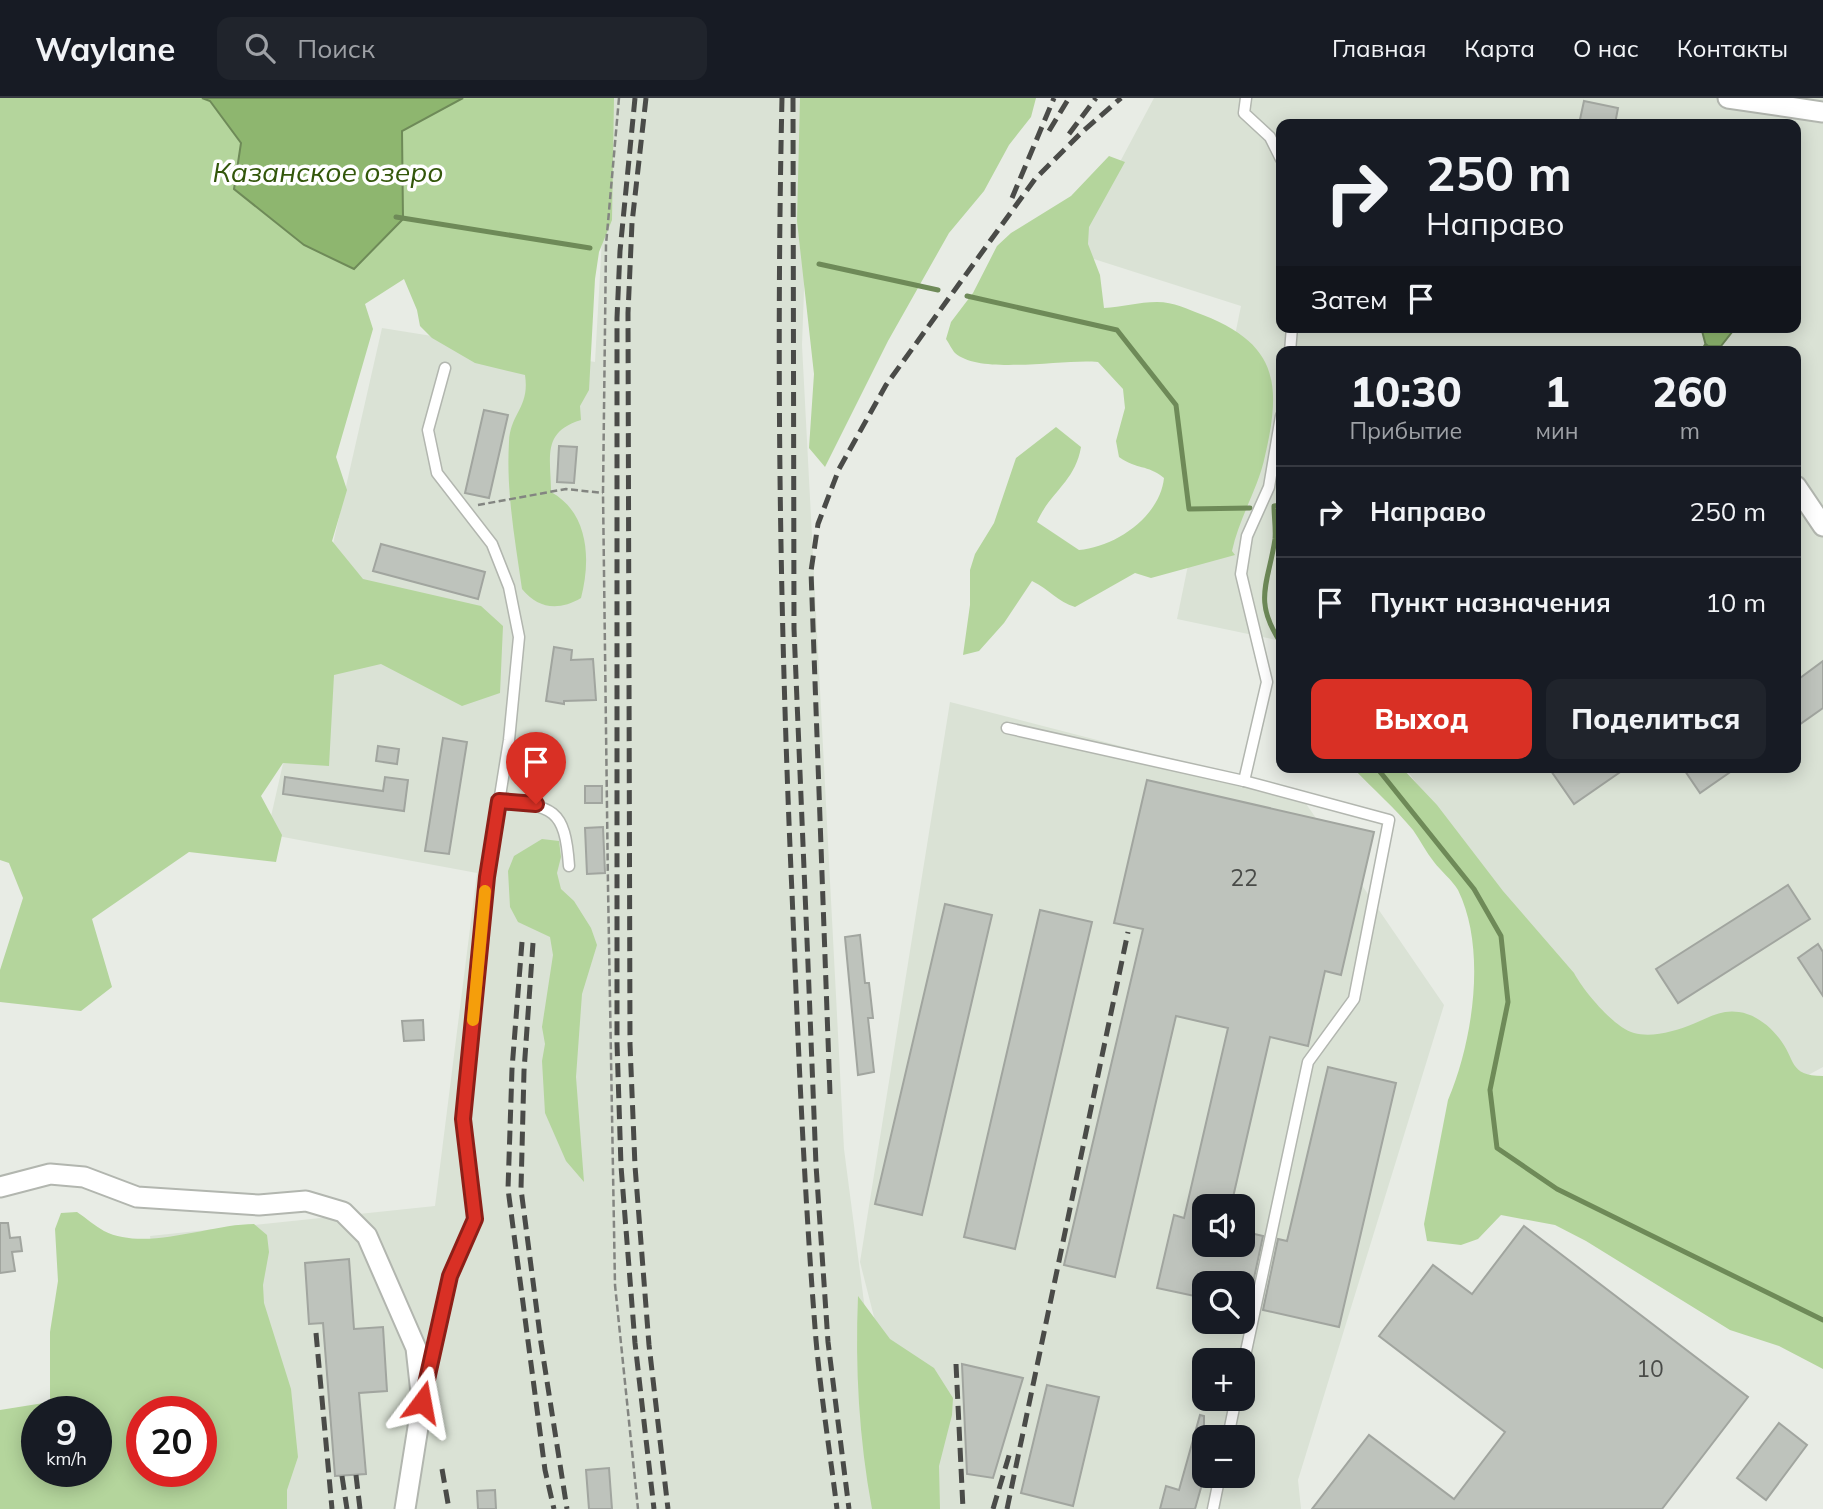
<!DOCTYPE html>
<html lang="ru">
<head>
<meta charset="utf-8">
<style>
	:root { --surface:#171b24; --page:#20242c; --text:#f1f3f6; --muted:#9ea1a6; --line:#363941; --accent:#d93025 }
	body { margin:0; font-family:Mulish,sans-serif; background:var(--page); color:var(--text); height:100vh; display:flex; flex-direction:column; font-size:26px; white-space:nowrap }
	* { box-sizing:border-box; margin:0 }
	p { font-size:23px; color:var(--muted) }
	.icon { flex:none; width:38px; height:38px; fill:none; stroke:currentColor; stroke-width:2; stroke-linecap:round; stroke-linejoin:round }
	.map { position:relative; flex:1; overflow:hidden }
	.side { position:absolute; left:1276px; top:248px; width:525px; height:427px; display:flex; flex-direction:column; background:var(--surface); border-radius:14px; box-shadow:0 4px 18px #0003 }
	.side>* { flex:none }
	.banner { position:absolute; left:1276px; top:21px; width:525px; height:214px; border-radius:14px; box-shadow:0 4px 18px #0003; background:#171b24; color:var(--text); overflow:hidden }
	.fabs { position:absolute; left:1192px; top:1096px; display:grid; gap:14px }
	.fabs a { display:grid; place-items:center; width:63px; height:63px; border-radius:14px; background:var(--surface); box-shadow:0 4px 18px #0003; font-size:35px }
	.speed { position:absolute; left:21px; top:1298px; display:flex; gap:14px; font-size:35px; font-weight:700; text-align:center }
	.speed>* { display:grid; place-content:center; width:91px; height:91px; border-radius:50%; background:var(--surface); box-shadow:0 4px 18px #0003; line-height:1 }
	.speed small { font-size:18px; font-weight:400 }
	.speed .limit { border:10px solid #d22; background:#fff; color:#111 }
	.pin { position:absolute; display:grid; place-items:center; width:60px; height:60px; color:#fff; margin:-72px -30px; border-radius:50% 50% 50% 0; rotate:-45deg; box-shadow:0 0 7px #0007 }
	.pin .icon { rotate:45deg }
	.me { position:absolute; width:77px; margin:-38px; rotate:13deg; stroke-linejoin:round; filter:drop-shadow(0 0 5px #0008) }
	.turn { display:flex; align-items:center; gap:24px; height:147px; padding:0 35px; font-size:32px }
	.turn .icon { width:91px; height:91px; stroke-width:2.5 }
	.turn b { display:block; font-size:49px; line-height:60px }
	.then { display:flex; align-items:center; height:66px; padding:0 35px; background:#0003; gap:14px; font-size:26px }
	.eta { display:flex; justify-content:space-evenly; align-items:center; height:119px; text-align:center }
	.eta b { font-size:42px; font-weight:800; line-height:49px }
	.action { display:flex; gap:14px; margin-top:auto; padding:14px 35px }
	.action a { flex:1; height:80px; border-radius:14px; background:var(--accent); color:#fff; font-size:28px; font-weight:800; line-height:80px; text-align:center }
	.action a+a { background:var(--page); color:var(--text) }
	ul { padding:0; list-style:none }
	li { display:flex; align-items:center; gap:21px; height:91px; padding:0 35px; border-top:2px solid var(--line) }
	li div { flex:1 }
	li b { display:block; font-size:26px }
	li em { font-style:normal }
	header { display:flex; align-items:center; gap:42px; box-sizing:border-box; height:98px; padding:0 35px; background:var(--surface); border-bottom:2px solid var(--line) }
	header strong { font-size:33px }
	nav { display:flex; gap:38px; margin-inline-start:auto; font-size:24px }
	.search { width:490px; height:63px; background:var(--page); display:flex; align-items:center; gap:18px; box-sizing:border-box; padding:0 24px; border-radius:14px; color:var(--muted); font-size:26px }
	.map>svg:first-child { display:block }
	.built { fill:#dae2d5; fill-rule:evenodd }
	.green { fill:#b4d59c; fill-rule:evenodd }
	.water { fill:#8eb66f; stroke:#6e8a58; stroke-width:2 }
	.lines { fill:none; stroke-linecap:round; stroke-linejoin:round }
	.stream { stroke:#6e8a58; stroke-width:5 }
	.building { fill:#bec3bc; stroke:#a1a59f; stroke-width:2 }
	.service-casing { stroke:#b2b6af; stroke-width:13 }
	.minor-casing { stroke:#b2b6af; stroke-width:23 }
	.path { stroke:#838581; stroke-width:2.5; stroke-dasharray:7 3.5; stroke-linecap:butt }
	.service { stroke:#fff; stroke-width:10 }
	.minor { stroke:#fff; stroke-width:19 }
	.rail { stroke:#4a4b48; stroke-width:5; stroke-dasharray:14 7; stroke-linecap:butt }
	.route-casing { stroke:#8d1f18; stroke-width:18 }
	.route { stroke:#d93025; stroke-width:12 }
	.slow { stroke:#f59e0b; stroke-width:12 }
	.labels { text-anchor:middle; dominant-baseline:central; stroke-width:7; stroke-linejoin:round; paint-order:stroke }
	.number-label { font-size:23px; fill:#494b48 }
	.water-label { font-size:28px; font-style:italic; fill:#33570b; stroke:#fff }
</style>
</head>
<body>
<header>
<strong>Waylane</strong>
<div class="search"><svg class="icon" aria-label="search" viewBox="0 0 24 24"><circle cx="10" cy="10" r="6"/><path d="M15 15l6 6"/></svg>Поиск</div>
<nav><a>Главная</a><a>Карта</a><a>О нас</a><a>Контакты</a></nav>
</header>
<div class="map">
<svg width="1823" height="1411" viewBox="0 0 1823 1411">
	<rect width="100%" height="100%" fill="#e8ece5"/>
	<!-- built -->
	<g class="built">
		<polygon points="610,0 811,0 802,247 844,1051 891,1411 187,1411 201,1374 201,1314 174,1314 150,1138 435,1108 477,775 267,736 382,230 595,264"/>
		<path d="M 1154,0 L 1823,0 L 1823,969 L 1687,1043 L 1405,670 L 1796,670 L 1796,254 L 1281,254 L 1281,543 L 1177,521 L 1241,208 L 1072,154 ZM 1281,26 L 1796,26 L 1796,229 L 1281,229 Z"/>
		<path d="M 950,604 L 1298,694 L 1444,907 L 1298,1382 L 1301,1411 L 923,1411 L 860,1164 ZM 1204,1108 L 1242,1108 L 1242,1146 L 1204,1146 ZM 1204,1185 L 1242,1185 L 1242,1223 L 1204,1223 ZM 1204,1262 L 1242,1262 L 1242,1300 L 1204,1300 ZM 1204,1339 L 1242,1339 L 1242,1377 L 1204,1377 Z"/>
	</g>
	<!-- green -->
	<g class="green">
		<path d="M 0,0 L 202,0 L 210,3 L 241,45 L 403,121 L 402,33 L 463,0 L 614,0 L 612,122 L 599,154 L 595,181 L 589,292 L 580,308 L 581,322 C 541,334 551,360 551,394 C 589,415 591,462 581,500 C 559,513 538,511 522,491 C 515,442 506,393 509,344 C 510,315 530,310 525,277 L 475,265 L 432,240 L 420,228 L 417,212 L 404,181 L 365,206 L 373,231 L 336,359 L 347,392 L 332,443 L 363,481 L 481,508 L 503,528 L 500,595 L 462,608 L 381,566 L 334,577 L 329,668 L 283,665 L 261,698 L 282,737 L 276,764 L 189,754 L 92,821 L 112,889 L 81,913 L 0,904 L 0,872 L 23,800 L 9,765 L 0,762 Z"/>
		<polygon points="800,0 1036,0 1031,19 1009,47 984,93 949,135 888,243 825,369 809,350 814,276 797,123"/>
		<path d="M 1109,58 L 1125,64 L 1089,129 L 1088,146 L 1100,177 L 1104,210 C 1121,209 1139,204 1157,204 C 1174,204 1187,211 1203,217 C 1277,246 1282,285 1265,358 C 1258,391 1239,420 1232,453 L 1235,457 L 1151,480 L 1135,475 L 1075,509 C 1058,504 1049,491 1032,483 L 1004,525 L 979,553 L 963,557 L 970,507 L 970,472 L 975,456 L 994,425 L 1016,360 L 1056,329 L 1081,349 C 1075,384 1050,394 1037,424 L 1079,452 C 1115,449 1160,419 1164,380 C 1147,366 1137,372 1119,359 L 1116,343 L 1125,310 L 1123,291 L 1098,264 C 1065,260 981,278 955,255 C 952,252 949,245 946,241 L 951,224 L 973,195 L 997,148 L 1011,135 L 1071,98 Z"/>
		<path d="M 1353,670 L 1402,670 L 1437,707 L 1503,793 L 1574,875 C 1583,892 1614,930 1634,935 C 1652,940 1676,933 1693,926 C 1708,920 1721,911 1739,914 C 1754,916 1769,927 1779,940 C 1796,961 1788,978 1823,978 L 1823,1271 L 1779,1248 L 1730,1232 L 1586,1143 L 1555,1127 L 1501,1117 L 1478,1141 L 1461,1147 L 1427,1143 L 1424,1126 L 1448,1002 C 1473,943 1487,851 1458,792 C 1452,782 1441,773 1434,764 C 1426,754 1420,742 1413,732 C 1395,710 1373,691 1353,670 Z"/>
		<polygon points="542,741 559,743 561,759 557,775 561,791 574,803 591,830 597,847 582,896 576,979 584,1084 566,1063 545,1015 542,963 545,946 542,929 553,857 550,839 518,824 510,809 508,773 514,758"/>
		<path d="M 77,1114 C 86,1120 95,1128 104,1133 C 146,1154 210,1126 254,1126 L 267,1137 L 269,1154 L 263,1187 L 264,1205 L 291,1291 L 298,1359 L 287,1392 L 287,1411 L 0,1411 L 0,1312 L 50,1304 L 50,1234 L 58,1183 L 55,1131 L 61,1115 ZM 96,1314 L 96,1374 L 37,1374 L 37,1314 ZM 142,1314 L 201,1314 L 201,1374 L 142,1374 Z"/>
		<path d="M 858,1198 L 890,1241 L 934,1270 L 953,1300 L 952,1317 L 939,1368 L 940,1411 L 872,1411 C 859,1340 855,1270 858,1198 Z"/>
	</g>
	<!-- water -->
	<g class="water">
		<polygon points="202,0 463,0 402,33 403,121 354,171 304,147 234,91 241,45 210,3"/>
		<polygon points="1701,229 1736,229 1721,248 1706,248"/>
	</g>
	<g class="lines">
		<!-- stream -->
		<g class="stream">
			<polyline points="396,119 590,150"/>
			<polyline points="819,166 938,192"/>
			<polyline points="967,198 1117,232 1176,307 1189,411 1250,410"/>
			<polyline points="1702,254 1706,248"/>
			<path d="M 1281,407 L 1274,408 C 1274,419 1276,431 1275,441 C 1269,484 1252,502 1281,545"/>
			<polyline points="1377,670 1474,791 1501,838 1508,904 1490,992 1497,1050 1557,1091 1823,1222"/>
		</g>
	</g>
	<!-- building -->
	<g class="building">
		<polygon points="1584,3 1618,10 1615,26 1579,26"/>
		<polygon points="484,312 508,317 489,400 465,395"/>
		<polygon points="559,348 577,349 574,385 557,384"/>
		<polygon points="381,446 485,474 478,501 373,473"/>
		<polygon points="554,549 572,552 571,562 593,561 596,602 564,603 564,606 546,603"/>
		<polygon points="1823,563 1823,610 1796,629 1796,583"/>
		<polygon points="443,640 467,644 449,756 425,753"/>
		<polygon points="378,648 399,651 397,666 376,663"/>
		<polygon points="1549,670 1626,670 1574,706"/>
		<polygon points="1683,670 1736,670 1700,695"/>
		<polygon points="285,679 383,693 385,679 408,682 404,713 283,696"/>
		<polygon points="1147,682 1374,734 1341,877 1325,873 1308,948 1270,939 1231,1108 1204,1108 1204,1146 1242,1146 1242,1133 1263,1138 1248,1208 1242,1207 1242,1185 1204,1185 1204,1200 1157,1190 1174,1117 1184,1120 1228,930 1176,918 1115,1179 1064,1167 1143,831 1114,825"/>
		<rect x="585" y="688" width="17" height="17"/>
		<polygon points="603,729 605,775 587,776 585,730"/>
		<polygon points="1788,787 1810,821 1678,905 1656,871"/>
		<polygon points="945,806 992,817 922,1117 875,1106"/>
		<polygon points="1040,812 1092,824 1015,1151 964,1139"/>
		<polygon points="860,837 865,885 869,885 873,920 868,920 874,974 858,977 845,839"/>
		<polygon points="1818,846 1823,854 1823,898 1798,860"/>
		<polygon points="423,922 424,942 404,943 402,923"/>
		<polygon points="1328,969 1396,985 1339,1229 1263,1212 1278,1141 1287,1143"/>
		<polygon points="0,1125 8,1125 10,1140 20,1139 22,1153 12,1154 15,1173 0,1175"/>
		<polygon points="1524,1128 1748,1299 1662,1411 1312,1411 1369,1337 1454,1401 1505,1334 1379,1238 1433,1167 1472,1196"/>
		<polygon points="349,1161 354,1231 383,1229 387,1293 359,1295 366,1376 335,1378 323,1225 309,1226 305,1165"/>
		<polygon points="962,1266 1023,1280 993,1380 967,1376"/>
		<polygon points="1047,1287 1099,1299 1073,1408 1021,1395"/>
		<polygon points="1200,1317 1204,1318 1204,1379 1195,1411 1160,1411 1166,1388 1179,1392"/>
		<polygon points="1779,1325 1807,1347 1766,1402 1737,1380"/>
		<polygon points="609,1370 612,1411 589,1411 586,1372"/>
		<polygon points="495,1392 496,1411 478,1411 477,1393"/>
	</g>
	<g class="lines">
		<defs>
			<g id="service">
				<polyline points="1246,0 1244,15 1270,39 1281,61"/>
				<polyline points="1290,254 1292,229"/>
				<polyline points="1007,630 1244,683"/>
				<path d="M 499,703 C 553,708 565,710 569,768"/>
				<polyline points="1242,1272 1308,964 1354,901 1389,722 1244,683 1267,584 1241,476 1247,438 1269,389 1281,318"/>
				<polyline points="426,1286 450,1178 475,1121 463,1021 487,779 509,642 519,539 509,489 492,446 437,375 428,332 445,270"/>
				<polyline points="1228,1339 1236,1300"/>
				<polyline points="1213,1411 1220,1377"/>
			</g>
			<g id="minor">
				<polyline points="1728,0 1823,14"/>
				<polyline points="1796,388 1823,428"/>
				<polyline points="0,1089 50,1076 84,1079 137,1099 259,1107 306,1103 343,1114 367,1138 416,1250 422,1304 405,1411"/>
			</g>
		</defs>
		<!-- service casing -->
		<use href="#service" class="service-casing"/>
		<!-- minor casing -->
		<use href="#minor" class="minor-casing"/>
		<!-- path -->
		<g class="path">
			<polyline points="619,0 606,147 603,395 608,788 615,1187 638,1411"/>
			<polyline points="478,407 566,391 603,395"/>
		</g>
		<!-- service -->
		<use href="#service" class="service"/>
		<!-- minor -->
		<use href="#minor" class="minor"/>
		<!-- rail -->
		<g class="rail">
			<polyline points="635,0 620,153 617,220 617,945 621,1068 635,1245 654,1411"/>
			<polyline points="646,0 632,125 628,215 630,946 635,1068 649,1247 668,1411"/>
			<path d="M 782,0 C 776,265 780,530 792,795 C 798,944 804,1093 816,1242 C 821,1298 830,1355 837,1411"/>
			<polyline points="793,0 794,531 808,866 816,1067 828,1244 849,1411"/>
			<polyline points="1049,33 1069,0"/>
			<polyline points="1069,36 1096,0"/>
			<polyline points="1012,100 1054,0"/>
			<polyline points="522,844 512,971 508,1091 545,1372 554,1411"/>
			<polyline points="533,845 524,973 521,1091 541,1245 567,1411"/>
			<polyline points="830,996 811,473 818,426 839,371 886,287 1035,81 1082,34 1121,0"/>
			<polyline points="316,1235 332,1411"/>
			<polyline points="956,1266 963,1411"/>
			<polyline points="442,1371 449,1411"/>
			<polyline points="356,1377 360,1411"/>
			<polyline points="342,1378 347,1411"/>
			<polyline points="993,1411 1011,1351"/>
			<polyline points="1007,1411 1128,834"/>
		</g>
	</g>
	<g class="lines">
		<defs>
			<polyline id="route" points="422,1304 450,1178 475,1121 463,1021 487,779 499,703 536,706"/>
		</defs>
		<!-- route casing -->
		<use href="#route" class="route-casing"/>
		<!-- route -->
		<use href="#route" class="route"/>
		<!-- slow -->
		<polyline class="slow" points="473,922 485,793"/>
	</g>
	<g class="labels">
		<!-- number labels -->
		<g class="number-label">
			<text x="1244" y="779">22</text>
			<text x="1650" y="1270">10</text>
		</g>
		<!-- water labels -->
		<g class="water-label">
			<text x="328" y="73">Казанское озеро</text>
		</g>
	</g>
</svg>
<div class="fabs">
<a><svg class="icon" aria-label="sound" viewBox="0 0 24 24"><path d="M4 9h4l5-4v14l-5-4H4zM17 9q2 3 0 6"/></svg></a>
<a><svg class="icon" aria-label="search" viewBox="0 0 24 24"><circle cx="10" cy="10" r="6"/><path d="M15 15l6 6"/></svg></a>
<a>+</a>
<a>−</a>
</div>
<div class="speed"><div>9<small>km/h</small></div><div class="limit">20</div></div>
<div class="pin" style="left:536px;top:706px;background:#d93025"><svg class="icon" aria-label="arrive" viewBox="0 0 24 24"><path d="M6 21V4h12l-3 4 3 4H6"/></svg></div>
<svg class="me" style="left:422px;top:1304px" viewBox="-20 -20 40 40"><path d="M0-17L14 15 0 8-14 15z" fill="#d93025" stroke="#fff" stroke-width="4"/></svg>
<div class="banner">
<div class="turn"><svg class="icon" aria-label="right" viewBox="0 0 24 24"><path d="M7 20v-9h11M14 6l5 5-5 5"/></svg><div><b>250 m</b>Направо</div></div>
<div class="then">Затем<svg class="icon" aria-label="arrive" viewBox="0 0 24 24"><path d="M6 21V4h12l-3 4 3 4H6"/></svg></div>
</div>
<section class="side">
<div class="eta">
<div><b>10:30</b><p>Прибытие</p></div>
<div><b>1</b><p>мин</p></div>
<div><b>260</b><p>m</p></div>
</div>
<ul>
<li><svg class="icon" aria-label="right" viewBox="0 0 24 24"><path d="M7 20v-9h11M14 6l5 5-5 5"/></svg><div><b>Направо</b></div><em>250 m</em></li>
<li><svg class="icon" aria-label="arrive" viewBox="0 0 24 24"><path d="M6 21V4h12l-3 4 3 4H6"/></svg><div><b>Пункт назначения</b></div><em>10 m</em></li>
</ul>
<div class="action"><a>Выход</a><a>Поделиться</a></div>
</section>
</div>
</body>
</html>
